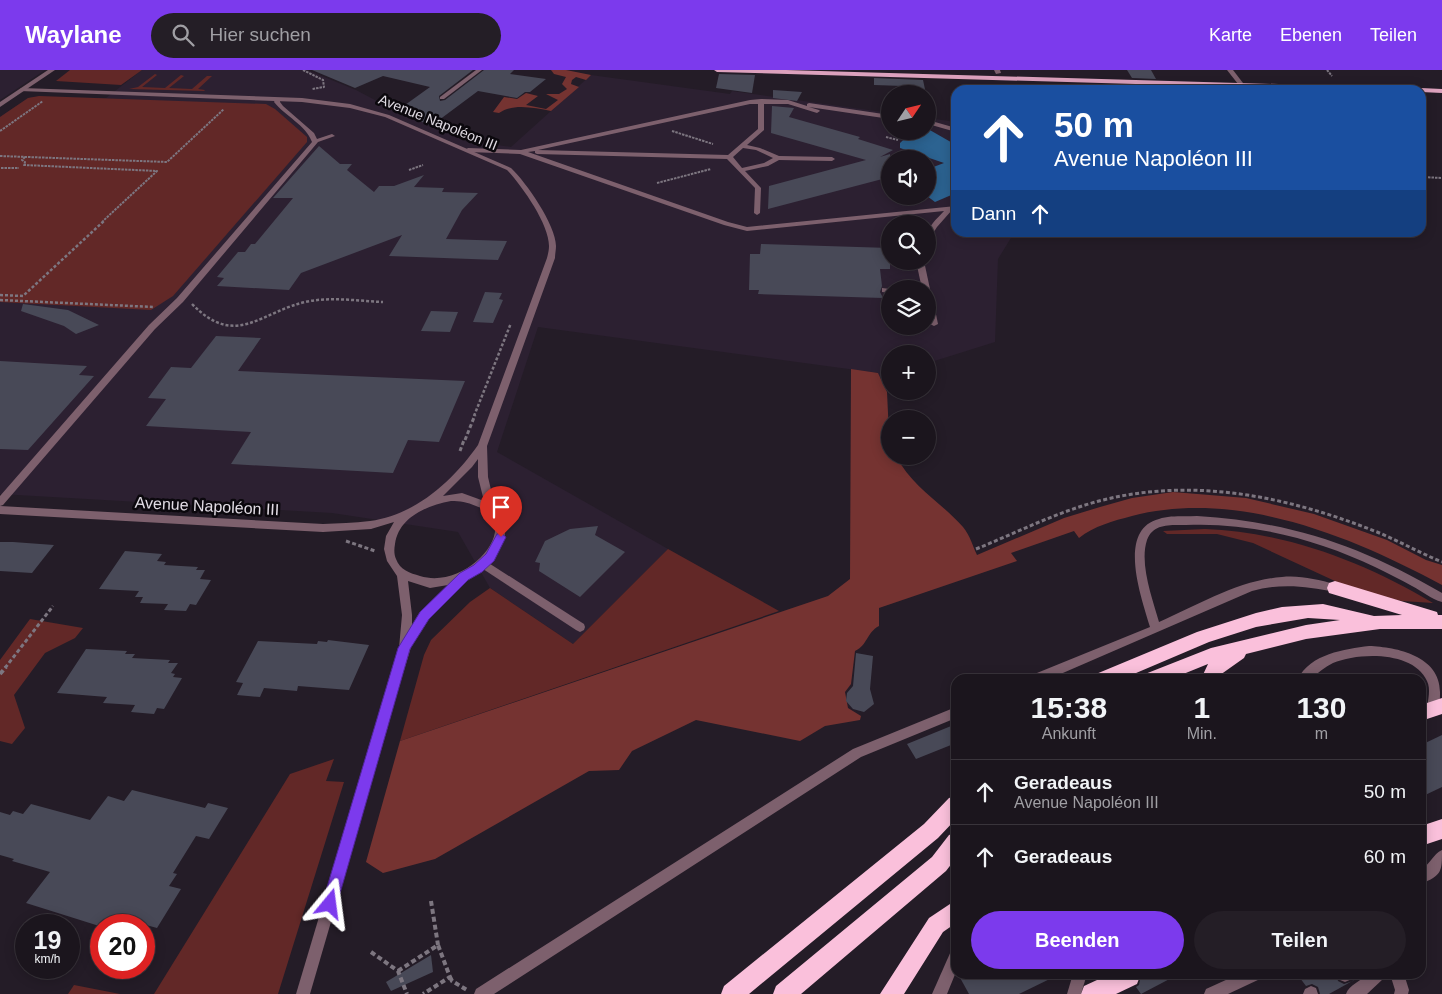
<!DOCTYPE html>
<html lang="de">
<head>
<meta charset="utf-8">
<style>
	:root { --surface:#1b151d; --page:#241e26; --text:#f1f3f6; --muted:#a09fa4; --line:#39343b; --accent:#7c3aed }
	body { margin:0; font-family:Helvetica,sans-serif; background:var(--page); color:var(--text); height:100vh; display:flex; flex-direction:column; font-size:19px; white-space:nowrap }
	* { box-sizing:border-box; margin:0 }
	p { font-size:16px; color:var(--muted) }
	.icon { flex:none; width:28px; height:28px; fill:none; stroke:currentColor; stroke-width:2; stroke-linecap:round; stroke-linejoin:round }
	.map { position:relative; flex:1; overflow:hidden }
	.side { position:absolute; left:951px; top:604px; width:475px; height:305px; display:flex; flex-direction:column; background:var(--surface); border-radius:15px; box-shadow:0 2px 12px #0003,0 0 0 1px var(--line) }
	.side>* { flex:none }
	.top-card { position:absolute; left:951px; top:15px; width:475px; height:152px; border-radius:15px; box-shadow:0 2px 12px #0003,0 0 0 1px var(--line); background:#1a4fa0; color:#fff; overflow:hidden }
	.needle { width:32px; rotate:55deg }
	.tools { position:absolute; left:881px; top:15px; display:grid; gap:10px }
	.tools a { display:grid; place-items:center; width:55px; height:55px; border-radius:50%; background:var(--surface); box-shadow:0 2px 12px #0003,0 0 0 1px var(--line); font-size:25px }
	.speed { position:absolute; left:15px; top:844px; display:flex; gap:10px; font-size:25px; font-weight:700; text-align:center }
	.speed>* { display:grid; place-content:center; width:65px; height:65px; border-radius:50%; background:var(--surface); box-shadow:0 2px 12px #0003,0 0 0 1px var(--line); line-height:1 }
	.speed small { font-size:12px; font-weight:400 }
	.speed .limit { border:8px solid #d22; background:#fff; color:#111 }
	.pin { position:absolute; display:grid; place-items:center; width:42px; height:42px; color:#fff; margin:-51px -21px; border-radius:50% 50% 50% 0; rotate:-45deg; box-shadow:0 0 5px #0007 }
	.pin .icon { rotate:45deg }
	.me { position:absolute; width:55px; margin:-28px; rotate:16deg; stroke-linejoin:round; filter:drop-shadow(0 0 4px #0008) }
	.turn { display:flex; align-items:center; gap:18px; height:105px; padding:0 20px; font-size:22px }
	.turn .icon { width:65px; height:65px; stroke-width:2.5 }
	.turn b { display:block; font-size:35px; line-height:42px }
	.then { display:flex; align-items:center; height:48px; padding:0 20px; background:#0003; gap:10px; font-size:19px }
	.eta { display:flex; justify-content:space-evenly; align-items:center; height:85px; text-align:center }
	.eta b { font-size:30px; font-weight:600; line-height:35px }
	.primary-button { display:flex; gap:10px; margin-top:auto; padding:10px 20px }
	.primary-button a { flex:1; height:58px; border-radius:30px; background:var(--accent); color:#fff; font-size:20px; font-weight:600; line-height:58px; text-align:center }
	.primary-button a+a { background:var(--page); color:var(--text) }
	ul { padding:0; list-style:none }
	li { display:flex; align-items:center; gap:15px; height:65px; padding:0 20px; border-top:1px solid var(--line) }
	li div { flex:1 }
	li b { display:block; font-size:19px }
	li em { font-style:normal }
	header { display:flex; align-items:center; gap:30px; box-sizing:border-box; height:70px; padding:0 25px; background:var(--accent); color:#fff }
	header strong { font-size:24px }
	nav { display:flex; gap:28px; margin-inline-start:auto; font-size:18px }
	.search { width:350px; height:45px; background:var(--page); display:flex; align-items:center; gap:12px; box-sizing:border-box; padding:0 18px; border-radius:28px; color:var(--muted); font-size:19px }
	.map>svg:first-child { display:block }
	.built { fill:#2c2031; fill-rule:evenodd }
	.green { fill:#622827 }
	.forest { fill:#753331 }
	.water { fill:#2c6391 }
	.building { fill:#484957 }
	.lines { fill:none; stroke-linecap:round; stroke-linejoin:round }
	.path-far3 { stroke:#7d7680; stroke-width:2; stroke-dasharray:2.5 1; stroke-linecap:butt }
	.path-far2 { stroke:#7d7680; stroke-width:2.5; stroke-dasharray:3 2; stroke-linecap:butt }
	.path-far1 { stroke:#7d7680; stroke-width:3; stroke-dasharray:4 2.5; stroke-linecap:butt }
	.path { stroke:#7d7680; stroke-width:4; stroke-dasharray:5 3; stroke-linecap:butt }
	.service { fill:#7d606d; fill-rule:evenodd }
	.minor { fill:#7d606d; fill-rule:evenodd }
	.tertiary { fill:#7d606d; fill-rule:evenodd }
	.primary { fill:#dca1bd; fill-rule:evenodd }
	.motorway { fill:#fac0db; fill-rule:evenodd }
	.route { fill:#7c3aed; stroke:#51269a }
	.labels { text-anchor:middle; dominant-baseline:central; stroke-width:5; stroke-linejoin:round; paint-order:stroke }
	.far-street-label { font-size:14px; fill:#e1dce4; stroke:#0b080d }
	.street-label { font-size:16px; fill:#e1dce4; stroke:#0b080d }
</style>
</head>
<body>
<header>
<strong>Waylane</strong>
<div class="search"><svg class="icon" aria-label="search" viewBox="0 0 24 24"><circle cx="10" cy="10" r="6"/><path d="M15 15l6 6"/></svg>Hier suchen</div>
<nav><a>Karte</a><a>Ebenen</a><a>Teilen</a></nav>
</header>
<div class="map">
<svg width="1442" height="924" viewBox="0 0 1442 924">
	<rect width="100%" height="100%" fill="#241c27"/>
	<!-- built -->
	<g class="built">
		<polygon points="0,0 45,0 0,30"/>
		<path d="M 142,0 L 307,0 L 356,20 L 394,40 L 465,71 L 511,77 L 591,5 L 730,24 L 732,21 L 890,43 L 890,61 L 928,61 L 928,48 L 956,52 L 956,162 L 1014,163 L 998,189 L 995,272 L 928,293 L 928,284 L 890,284 L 890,305 L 880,308 L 878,303 L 538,257 L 497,382 L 668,479 L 573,574 L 490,518 L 458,462 L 332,443 L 0,424 L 0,47 L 28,28 L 33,27 L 106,28 ZM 890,89 L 928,89 L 928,126 L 890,126 ZM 890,154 L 928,154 L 928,191 L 890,191 ZM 890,219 L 928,219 L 928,256 L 890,256 Z"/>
	</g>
	<!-- green -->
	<g class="green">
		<polygon points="70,0 142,0 121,15 56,11"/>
		<polygon points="155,4 157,5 142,17 165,18 181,5 184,6 169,18 192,19 207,6 212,6 198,19 205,20 204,21 129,19 138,17"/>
		<polygon points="39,26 266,34 275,39 307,67 307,72 173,226 151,240 0,232 0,47 28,28"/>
		<path d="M 1205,459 C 1286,462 1364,492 1433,533 L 1402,531 L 1363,524 L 1253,473 L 1217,464 L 1167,464 L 1163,461 Z"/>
		<polygon points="668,479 779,541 400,671 424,585 431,570 470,532 490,518 573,574"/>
		<polygon points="30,549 83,558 75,568 45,583 14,625 25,658 12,674 0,671 0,590"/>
		<polygon points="334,689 326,711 344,712 278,924 154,924 290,704"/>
		<polygon points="74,915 120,924 68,924"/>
	</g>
	<!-- forest -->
	<g class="forest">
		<path d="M 551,0 L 566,0 L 591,5 L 586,10 L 576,7 L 572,10 L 571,14 L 579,17 L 551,41 C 534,38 514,33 499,43 L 493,42 L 504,27 L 517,29 L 526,23 L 538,26 L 526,35 L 546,39 L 558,30 L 546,24 L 559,24 L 567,19 L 562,14 L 566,7 L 554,4 Z"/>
		<path d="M 851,299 L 878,303 L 887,322 L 890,386 L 896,386 C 912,417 941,432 963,457 C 970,465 973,477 977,485 L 1064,448 L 1100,437 L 1132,428 L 1173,422 L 1246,428 L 1314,444 L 1387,470 L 1426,490 L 1442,495 L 1442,515 C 1351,466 1237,419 1132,446 C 1113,451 1094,456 1079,468 L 1074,461 L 1011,483 L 1017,491 L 879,538 L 879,556 C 866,563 868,575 855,581 L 851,614 L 845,622 L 848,638 L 861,646 L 860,650 L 825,656 L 800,671 L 696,650 L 632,681 L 619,700 L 589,701 L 435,789 L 383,803 L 366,792 L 400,671 L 828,526 L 850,509 Z"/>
	</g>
	<!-- water -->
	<polygon class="water" points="928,59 956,75 956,123 935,132 927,126 928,99 944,93 900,78 900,73 913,61 928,61"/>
	<!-- building -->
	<g class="building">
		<polygon points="312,0 473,0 439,26 440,31 445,30 484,0 514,0 510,4 546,9 530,22 525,22 517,28 478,21 431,56 404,44 414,37 405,35 430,17 383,6 355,18"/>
		<polygon points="1127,0 1151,0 1156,9 1132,8"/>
		<polygon points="719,4 755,5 752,23 716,18"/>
		<polygon points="874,8 923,10 926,24 904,24 903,16 874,15"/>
		<polygon points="773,20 802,22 797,31 773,28"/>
		<polygon points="772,36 794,38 789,47 860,67 858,69 893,80 880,87 890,84 890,107 768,139 769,116 866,90 771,63"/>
		<polygon points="319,76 340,94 352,94 347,100 374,122 379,116 394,116 424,105 414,117 444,118 442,122 478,123 462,140 446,169 507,171 498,190 389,186 402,165 301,203 289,220 217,216 224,208 217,207 238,182 245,182 251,174 255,174 293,128 273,128"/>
		<polygon points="761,174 890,178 890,199 880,199 882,216 880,222 883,228 758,224 759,220 749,220 750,184 760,184"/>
		<polygon points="485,222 502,223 499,229 503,230 493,253 473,252"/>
		<polygon points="23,234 68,240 99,255 76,264 64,256 21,241"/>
		<polygon points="431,241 458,242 450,262 421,261"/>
		<polygon points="216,266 261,268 238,301 465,311 439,372 408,370 393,403 231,394 251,362 146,356 166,329 148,328 171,297 191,298"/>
		<polygon points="0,291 87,296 79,305 94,306 28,380 0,379"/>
		<polygon points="598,456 595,465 625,482 580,527 539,501 540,493 535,492 545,471 570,459"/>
		<polygon points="0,472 13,472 54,475 32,503 0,501"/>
		<polygon points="125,481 162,484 157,491 166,492 164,495 198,497 196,500 205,500 200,509 211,510 196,535 190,534 186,541 164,540 168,534 140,533 143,527 135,527 139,521 99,519"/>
		<polygon points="328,570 369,575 349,620 298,616 297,621 264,618 260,627 237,625 243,613 236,612 258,571 317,574 318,571 327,572"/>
		<polygon points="86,579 127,581 125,584 135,584 132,588 170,590 168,593 178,593 171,603 175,604 173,607 182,608 164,639 157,638 154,644 131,642 135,635 103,633 107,627 57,623"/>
		<polygon points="856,583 873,586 870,619 874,634 864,642 853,639 846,631 847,623 853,616"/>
		<polygon points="956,654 956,673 916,689 907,674"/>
		<polygon points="1442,665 1442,717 1421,727 1421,675"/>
		<polygon points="132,720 205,738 208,733 228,738 209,769 196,766 173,803 177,804 169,816 181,819 157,858 146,855 96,855 26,833 50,802 12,791 14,789 0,785 0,742 10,745 13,741 23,744 31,734 90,750 108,726 124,731"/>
		<polygon points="431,885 433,902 391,921 386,912"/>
		<polygon points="958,904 1060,904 1019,924 969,924"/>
		<polygon points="1141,904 1179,904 1141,924 1136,917 1139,915"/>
		<polygon points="1297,904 1336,904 1338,911 1344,914 1353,911 1356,904 1365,904 1329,924 1320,924 1318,917 1312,914 1306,916"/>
	</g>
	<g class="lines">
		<!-- path-far3 -->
		<g class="path-far3">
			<polyline points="303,0 323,10 324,17 312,19"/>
			<polyline points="1327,0 1332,6"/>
			<polyline points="0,61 43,31"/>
			<polyline points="672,61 713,74"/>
			<polyline points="886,67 898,70"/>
			<polyline points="0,86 167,92 224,39"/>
			<polyline points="25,87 22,90 25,92 24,95 157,101 103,151"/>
			<polyline points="1,98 19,98"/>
			<polyline points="409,100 423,95"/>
			<polyline points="1421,107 1442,108"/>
			<polyline points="657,113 711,99"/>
		</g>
		<!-- path-far2 -->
		<g class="path-far2">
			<polyline points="0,225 23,226 105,150"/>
			<polyline points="0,230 154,237"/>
			<path d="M 192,234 C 237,280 261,240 310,231 C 334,227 359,231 383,232"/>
			<polyline points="474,346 511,253"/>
		</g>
		<!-- path-far1 -->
		<g class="path-far1">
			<polyline points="465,370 475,345"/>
			<polyline points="460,381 464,370"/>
			<polyline points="346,471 375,481"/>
			<path d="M 976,479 C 1018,462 1059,441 1103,430 C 1196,407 1289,427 1377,462 C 1399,471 1420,483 1442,492"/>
			<polyline points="5,598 53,536"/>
		</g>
		<!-- path -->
		<g class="path">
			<polyline points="0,604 6,597"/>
			<polyline points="431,831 438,875"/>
			<polyline points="371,882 398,901 407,924"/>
			<polyline points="398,901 438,875 450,907 423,924"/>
			<polyline points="450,907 452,911 467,920"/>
		</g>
		<!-- service -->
		<g class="service">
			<polygon points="994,0 1000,0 1001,3 996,4"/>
			<path d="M 276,28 L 280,28 L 280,32 L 283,36 L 314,63 L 317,69 L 332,64 L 335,66 L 318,72 L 183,232 L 155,259 L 3,435 L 0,436 L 0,426 L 149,255 L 177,228 L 312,72 C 306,55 285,46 274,32 Z"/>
			<path d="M 761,29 L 788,30 L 807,36 L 807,34 L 809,33 L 890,45 L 890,49 L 809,37 L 819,40 L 820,41 L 817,43 L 788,34 L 764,34 L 764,60 L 747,75 L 760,78 L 779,86 L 832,87 L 835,89 L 832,91 L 779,90 L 768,96 L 745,101 L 761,118 L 760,143 L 757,145 L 754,143 L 755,118 L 727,89 L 537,84 L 535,83 L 535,81 L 528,82 L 728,152 L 747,157 L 956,136 L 956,140 L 952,140 L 937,157 L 930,168 L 928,169 C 926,157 936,150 944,141 L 747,161 L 724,155 L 520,84 L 468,82 L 465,80 L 468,78 L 521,80 L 750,30 ZM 750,34 L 758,34 L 758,59 L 728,85 L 538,80 ZM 743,78 L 756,80 L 773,88 L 764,93 L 742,98 L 733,87 Z"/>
			<polygon points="928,50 956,58 956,62 928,54"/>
			<polygon points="916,191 924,191 930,219 929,221 928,219 922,219"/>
			<polygon points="882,218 890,219 890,223 882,222"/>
			<polygon points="928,223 932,225 938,254 934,256 930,254 928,241"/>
			<path d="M 1197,446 C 1292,452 1361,476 1442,523 L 1442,532 C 1431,529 1422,521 1412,516 C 1400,509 1387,503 1375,497 C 1317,469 1250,452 1186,455 C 1171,455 1153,453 1147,470 C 1139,494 1153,530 1159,552 C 1198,535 1239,510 1282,507 C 1300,505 1318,510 1335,514 L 1339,515 L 1340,518 L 1339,521 L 1335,522 C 1306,516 1281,513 1252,521 L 1049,609 L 1030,609 L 1032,605 L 1150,557 C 1142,529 1116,460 1159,449 C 1170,445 1185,447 1197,446 Z"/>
			<polygon points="484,490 584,554 585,557 584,560 580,562 576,560 480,497 479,494 480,491"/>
			<path d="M 1369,576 C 1397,577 1440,586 1440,622 C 1440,629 1440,636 1437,642 L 1433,643 L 1429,642 L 1427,638 C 1428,630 1431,619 1427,611 C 1414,581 1359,582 1333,593 C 1325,597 1318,602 1312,609 L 1298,609 C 1310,584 1345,579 1369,576 Z"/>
			<polygon points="956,637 956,648 861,687 494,924 474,924 476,919 853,679"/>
			<polygon points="382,650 386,652 388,656 310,924 296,924 376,656 378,652"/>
			<path d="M 1442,780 C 1442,802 1442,805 1421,814 L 1421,799 C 1430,795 1433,784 1442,780 Z"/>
			<polygon points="956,879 956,902 947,924 932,924 951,881"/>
			<polygon points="1073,904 1087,904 1081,924 1067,924"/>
			<polygon points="1239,904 1262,904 1260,909 1228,924 1204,924 1206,919"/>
			<polygon points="1338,904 1354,904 1352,909 1345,912 1340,910"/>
			<path d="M 1368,904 L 1385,904 L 1383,909 L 1367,924 L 1346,924 C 1349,915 1361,911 1368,904 Z"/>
			<polygon points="1390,904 1404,904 1409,920 1408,924 1394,924 1395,920"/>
			<polygon points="1311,916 1316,918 1318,924 1303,924 1305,919"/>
		</g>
		<!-- minor -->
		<g class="minor">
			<polygon points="476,0 482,0 444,29 440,29 440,27"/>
			<polygon points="1227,0 1233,0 1243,13 1242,14 1238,14"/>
			<path d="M 22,18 L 302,28 L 350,34 L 389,45 L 511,98 C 526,112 556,155 556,176 C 556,180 555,184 555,188 L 487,376 L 488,407 L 495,437 L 504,450 L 505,467 L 494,488 L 478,503 L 466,509 L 428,549 L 411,577 L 386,660 L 382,662 L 378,660 L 376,656 L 399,578 L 402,545 L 397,506 L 387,491 L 384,479 L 386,466 L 394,452 L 371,459 L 323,462 L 0,444 L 0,436 L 323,454 C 338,453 354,453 370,451 C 415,445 452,412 478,375 L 547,188 C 548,184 549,180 549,176 C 549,154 522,116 507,100 L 385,47 L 350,38 L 302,32 L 20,21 L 20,19 ZM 478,389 L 478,407 L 484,431 L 462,423 L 443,426 L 472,397 ZM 451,431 C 460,431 467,432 476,436 C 526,453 468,521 420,506 C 410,503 400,500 396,489 C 394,484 394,480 395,474 C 399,447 426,436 451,431 ZM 408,511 L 430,518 L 448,515 L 420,543 L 412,556 L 412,545 Z"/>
		</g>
		<!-- tertiary -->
		<polygon class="tertiary" points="48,0 55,0 0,37 0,32"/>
		<!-- primary -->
		<g class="primary">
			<polygon points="714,0 786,0 1414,18 1417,20 1343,20 717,2"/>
			<polygon points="1421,18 1442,19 1442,23 1421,22 1421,20 1418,20"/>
		</g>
		<!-- motorway -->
		<g class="motorway">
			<polygon points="1335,511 1437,542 1438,545 1442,545 1442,559 1380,559 1306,569 1246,584 1244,588 1220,605 1219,609 1201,609 1208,594 1171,609 1142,609 1145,604 1211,578 1306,555 1340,550 1308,548 1256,557 1209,572 1122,609 1093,609 1096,604 1197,562 1256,543 1282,537 1323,534 1374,546 1402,545 1329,523 1327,518 1329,513"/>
			<polygon points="1442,628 1442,644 1421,651 1421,635"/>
			<polygon points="956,726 956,749 938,768 749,924 721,924 724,916 924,754 949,728"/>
			<polygon points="1442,749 1442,769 1421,776 1421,756"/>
			<polygon points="956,762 956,788 946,801 801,924 773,924 776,916 932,787 949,765"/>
			<polygon points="956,830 956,853 943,862 904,924 880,924 929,848"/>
			<polygon points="1110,904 1139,904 1140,906 1137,914 1116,924 1081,924 1084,916"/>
		</g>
	</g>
	<!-- route -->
	<polygon class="route" points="501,463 506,467 494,491 482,502 468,510 429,549 410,579 337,834 335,840 330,842 324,840 322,834 398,578 420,542 460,503 474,495 486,484 497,464"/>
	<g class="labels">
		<!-- far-street labels -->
		<g class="far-street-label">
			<text transform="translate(438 52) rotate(22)">Avenue Napoléon III</text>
		</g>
		<!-- street labels -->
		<g class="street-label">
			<text transform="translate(207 436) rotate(3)">Avenue Napoléon III</text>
		</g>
	</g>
</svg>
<div class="tools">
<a><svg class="needle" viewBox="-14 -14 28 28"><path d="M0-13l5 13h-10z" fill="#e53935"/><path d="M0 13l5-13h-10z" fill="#a09fa4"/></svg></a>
<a><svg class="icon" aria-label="sound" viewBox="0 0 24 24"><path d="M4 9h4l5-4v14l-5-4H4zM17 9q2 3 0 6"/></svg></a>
<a><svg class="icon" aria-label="search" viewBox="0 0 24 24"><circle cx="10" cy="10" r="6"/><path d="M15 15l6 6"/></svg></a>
<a><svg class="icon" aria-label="layers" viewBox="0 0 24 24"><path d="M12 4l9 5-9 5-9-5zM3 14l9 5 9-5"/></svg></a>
<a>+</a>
<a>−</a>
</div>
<div class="speed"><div>19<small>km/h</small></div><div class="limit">20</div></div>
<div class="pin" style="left:501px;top:467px;background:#d93025"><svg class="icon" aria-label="arrive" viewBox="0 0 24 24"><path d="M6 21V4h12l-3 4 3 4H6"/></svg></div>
<svg class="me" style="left:330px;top:834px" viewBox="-20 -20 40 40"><path d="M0-17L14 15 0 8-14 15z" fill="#7c3aed" stroke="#fff" stroke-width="4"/></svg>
<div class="top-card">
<div class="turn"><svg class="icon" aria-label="ahead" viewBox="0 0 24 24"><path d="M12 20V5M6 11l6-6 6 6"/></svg><div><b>50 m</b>Avenue Napoléon III</div></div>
<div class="then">Dann<svg class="icon" aria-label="ahead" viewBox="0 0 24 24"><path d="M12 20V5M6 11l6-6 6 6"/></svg></div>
</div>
<section class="side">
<div class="eta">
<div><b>15:38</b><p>Ankunft</p></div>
<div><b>1</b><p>Min.</p></div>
<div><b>130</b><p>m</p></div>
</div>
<ul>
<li><svg class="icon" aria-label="ahead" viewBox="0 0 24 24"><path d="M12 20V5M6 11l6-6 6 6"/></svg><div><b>Geradeaus</b><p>Avenue Napoléon III</p></div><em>50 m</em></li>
<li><svg class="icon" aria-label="ahead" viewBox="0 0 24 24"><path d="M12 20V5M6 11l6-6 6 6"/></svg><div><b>Geradeaus</b></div><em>60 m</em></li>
</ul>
<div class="primary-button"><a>Beenden</a><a>Teilen</a></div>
</section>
</div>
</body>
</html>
